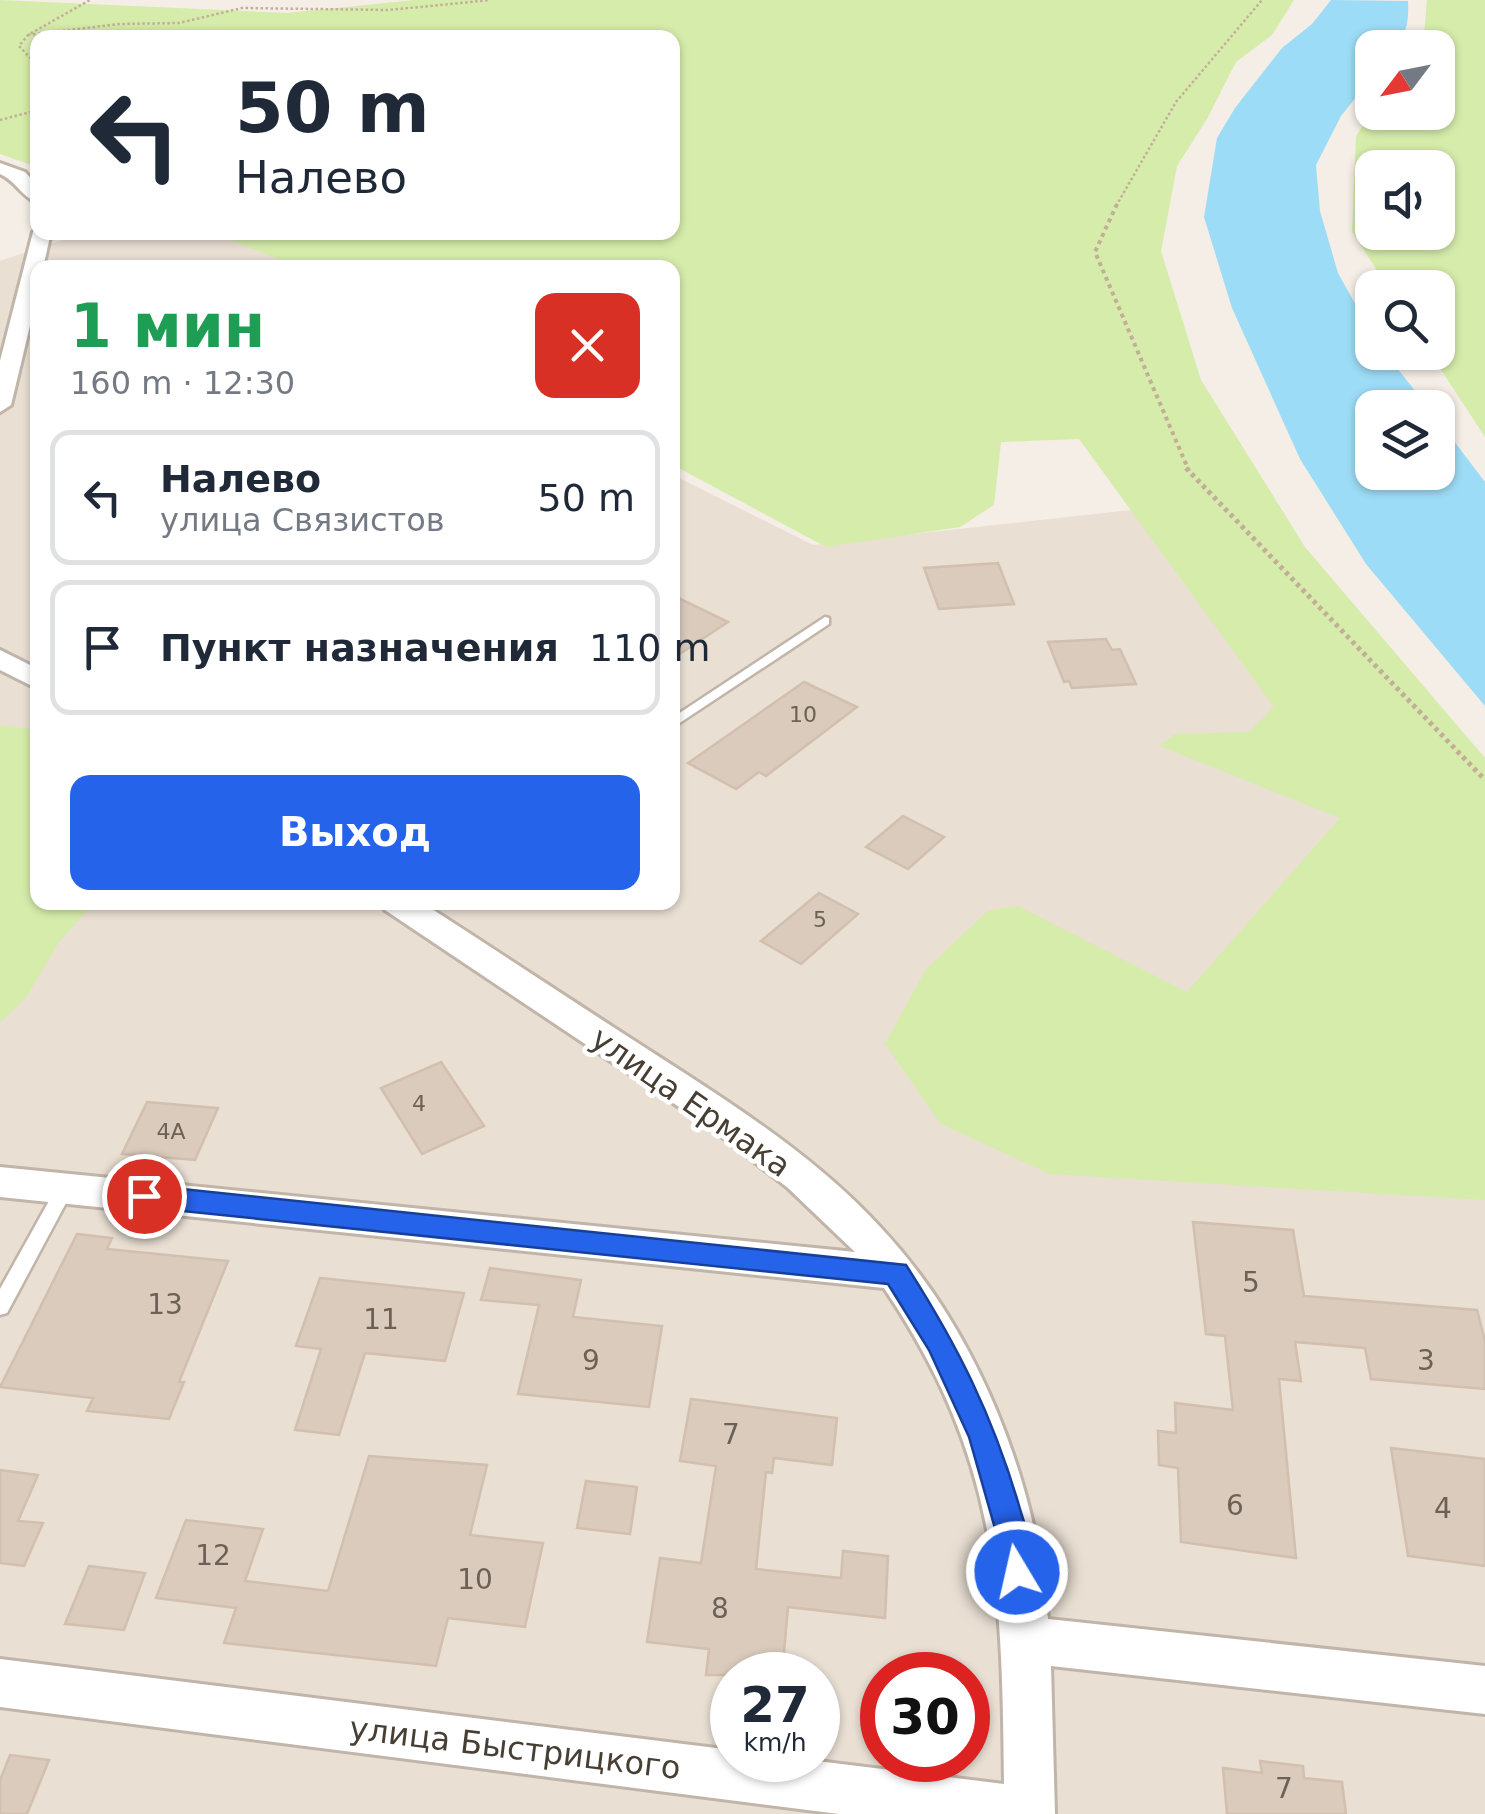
<!DOCTYPE html>
<html lang="ru">
<head>
<meta charset="utf-8">
<style>
	:root { --surface:#fff; --page:#f2f2f3; --text:#1f2937; --muted:#747a83; --line:#e0e1e3; --accent:#2563eb }
	body { margin:0; font-family:"DejaVu Sans",sans-serif; background:var(--page); color:var(--text); height:100vh; display:flex; flex-direction:column; font-size:38px; white-space:nowrap }
	* { box-sizing:border-box; margin:0 }
	p { font-size:32px; color:var(--muted) }
	.icon { flex:none; width:55px; height:55px; fill:none; stroke:currentColor; stroke-width:2; stroke-linecap:round; stroke-linejoin:round }
	.map { position:relative; flex:1; overflow:hidden }
	.drawer { position:absolute; left:30px; top:260px; width:650px; height:650px; display:flex; flex-direction:column; background:var(--surface); border-radius:20px; box-shadow:0 2px 8px #0004 }
	.drawer>* { flex:none }
	.hud { position:absolute; left:30px; top:30px; width:650px; height:210px; border-radius:20px; box-shadow:0 2px 8px #0004; background:#fff; color:var(--text); overflow:hidden }
	.needle { width:65px; rotate:238deg }
	.controls { position:absolute; left:1355px; top:30px; display:grid; gap:20px }
	.controls a { display:grid; place-items:center; width:100px; height:100px; border-radius:20px; background:var(--surface); box-shadow:0 2px 8px #0004; font-size:50px }
	.speed { position:absolute; left:710px; top:1652px; display:flex; gap:20px; font-size:50px; font-weight:700; text-align:center }
	.speed>* { display:grid; place-content:center; width:130px; height:130px; border-radius:50%; background:var(--surface); box-shadow:0 2px 8px #0004; line-height:1 }
	.speed small { font-size:25px; font-weight:400 }
	.speed .limit { border:15px solid #d22; background:#fff; color:#111 }
	.pin { position:absolute; display:grid; place-items:center; width:85px; height:85px; color:#fff; margin:-42px; border:5px solid #fff; border-radius:50%; box-shadow:0 2px 10px #0007 }
	.me { position:absolute; width:110px; margin:-55px; rotate:351deg; stroke-linejoin:round; filter:drop-shadow(0 0 8px #0008) }
	.turn { display:flex; align-items:center; gap:35px; height:210px; padding:0 40px; font-size:45px }
	.turn .icon { width:130px; height:130px; stroke-width:2.5 }
	.turn b { display:block; font-size:70px; line-height:85px }
	.round { display:grid; place-items:center; flex:none; width:105px; height:105px; border-radius:20px; background:var(--page) }
	.headline { display:flex; align-items:center; justify-content:space-between; height:170px; padding:0 40px }
	h1 { font-size:60px; font-weight:800; line-height:75px; color:#1e9e55 }
	.action { display:flex; gap:20px; margin-top:auto; padding:20px 40px }
	.action a { flex:1; height:115px; border-radius:20px; background:var(--accent); color:#fff; font-size:40px; font-weight:800; line-height:115px; text-align:center }
	ul { padding:0; list-style:none }
	li { display:flex; align-items:center; gap:30px; height:135px; margin:0 20px 15px; padding:0 20px; border:5px solid var(--line); border-radius:20px }
	li div { flex:1 }
	li b { display:block; font-size:38px }
	li em { font-style:normal }
	.map>svg:first-child { display:block }
	.residential { fill:#e9dfd3; fill-rule:evenodd }
	.green { fill:#d6ecab; fill-rule:evenodd }
	.water { fill:#9ddcf6 }
	.building { fill:#dacbbd; stroke:#d2bfad; stroke-width:2.5 }
	.lines { fill:none; stroke-linecap:round; stroke-linejoin:round }
	.lane-casing { stroke:#c0b5a8; stroke-width:5 }
	.street-casing { stroke:#c0b5a8; stroke-width:6 }
	.path-far2 { stroke:#c3af98; stroke-width:2.5; stroke-dasharray:2.5 2.5; stroke-linecap:butt }
	.path-far1 { stroke:#c3af98; stroke-width:4; stroke-dasharray:4 4; stroke-linecap:butt }
	.path { stroke:#c3af98; stroke-width:5; stroke-dasharray:4 4; stroke-linecap:butt }
	.lane { fill:#fff; fill-rule:evenodd }
	.street { fill:#fff; fill-rule:evenodd }
	.route { fill:#2563eb; stroke:#184099; stroke-width:2.5 }
	.labels { text-anchor:middle; dominant-baseline:central; stroke-width:9; stroke-linejoin:round; paint-order:stroke }
	.number-label { font-size:22px; fill:#6c6156 }
	.near-number-label { font-size:28px; fill:#6c6156 }
	.near-street-label { font-size:32px; fill:#473e34; stroke:#fff }
</style>
</head>
<body>
<div class="map">
<svg width="1485" height="1814" viewBox="0 0 1485 1814">
	<rect width="100%" height="100%" fill="#f4eee6"/>
	<!-- residential -->
	<path class="residential" d="M 232,232 L 311,267 L 38,268 L 38,902 L 672,902 L 673,475 L 813,545 L 1140,509 L 1373,824 L 1485,1174 L 1485,1814 L 0,1814 L 0,261 L 84,233 ZM 732,1675 L 818,1675 L 818,1760 L 732,1760 ZM 882,1675 L 968,1675 L 968,1760 L 882,1760 Z"/>
	<!-- green -->
	<g class="green">
		<polygon points="0,0 287,13 414,0 1294,0 1272,35 1236,62 1207,119 1177,166 1161,251 1201,380 1305,547 1485,758 1485,1200 1050,1174 941,1124 885,1044 926,969 989,910 1018,906 1187,992 1340,818 1160,746 1175,734 1249,732 1274,707 1079,439 1001,442 994,505 960,527 826,547 673,465 672,268 284,267 291,264 213,233 672,232 672,38 38,38 37,167 0,154"/>
		<path d="M 1427,0 L 1485,0 L 1485,437 L 1430,353 L 1438,352 L 1438,288 L 1388,287 L 1352,232 L 1356,136 L 1372,112 L 1438,112 L 1438,48 L 1416,47 L 1424,35 ZM 1372,168 L 1438,168 L 1438,232 L 1372,232 Z"/>
		<polygon points="0,725 37,730 38,902 94,903 59,942 25,999 0,1022"/>
	</g>
	<!-- water -->
	<path class="water" d="M 1331,0 L 1408,1 C 1409,20 1407,32 1396,47 L 1372,48 L 1372,77 L 1341,116 L 1316,165 L 1320,211 L 1338,273 L 1372,334 L 1372,352 L 1385,353 L 1428,407 L 1372,408 L 1372,472 L 1438,472 L 1438,420 L 1485,482 L 1485,706 L 1366,564 L 1300,459 L 1232,308 L 1204,217 L 1217,138 L 1235,108 L 1282,48 L 1312,24 Z"/>
	<!-- building -->
	<g class="building">
		<polygon points="998,563 1014,604 939,609 924,568"/>
		<polygon points="672,595 728,622 672,659"/>
		<polygon points="1106,639 1112,650 1120,649 1136,684 1072,688 1069,681 1064,682 1048,642"/>
		<polygon points="804,682 857,707 766,776 759,772 736,789 688,763"/>
		<polygon points="903,816 944,837 908,869 866,847"/>
		<polygon points="819,893 858,914 801,964 761,941"/>
		<polygon points="441,1062 484,1126 422,1154 381,1088"/>
		<polygon points="147,1102 218,1108 195,1160 122,1154"/>
		<polygon points="1193,1222 1293,1230 1304,1296 1477,1310 1485,1341 1485,1389 1371,1379 1365,1348 1295,1342 1301,1381 1279,1379 1296,1558 1181,1542 1178,1468 1159,1465 1158,1431 1176,1433 1175,1403 1233,1410 1225,1336 1206,1334"/>
		<polygon points="77,1234 112,1238 107,1249 228,1261 179,1382 184,1382 169,1419 87,1411 93,1398 0,1387"/>
		<polygon points="490,1268 581,1280 573,1317 662,1326 649,1407 518,1394 539,1305 481,1300"/>
		<polygon points="320,1278 464,1293 445,1361 365,1353 339,1435 295,1430 321,1349 296,1346"/>
		<polygon points="691,1399 837,1418 832,1465 774,1458 772,1473 766,1472 756,1569 841,1578 843,1551 888,1556 885,1618 788,1607 782,1675 706,1675 709,1649 647,1642 660,1558 701,1563 716,1466 680,1461"/>
		<polygon points="1391,1448 1485,1459 1485,1566 1408,1556"/>
		<polygon points="369,1456 487,1465 470,1535 543,1543 525,1627 448,1618 436,1666 224,1643 236,1608 156,1598 186,1520 263,1529 245,1581 328,1591"/>
		<polygon points="0,1470 38,1475 18,1521 43,1523 24,1566 0,1563"/>
		<polygon points="586,1481 637,1487 630,1534 577,1528"/>
		<polygon points="89,1566 145,1573 124,1630 65,1624"/>
		<polygon points="10,1755 49,1760 27,1814 0,1814 0,1780"/>
		<polygon points="1260,1761 1303,1766 1304,1778 1342,1782 1346,1814 1227,1814 1223,1768 1262,1773"/>
	</g>
	<g class="lines">
		<defs>
			<g id="lane">
				<polygon points="825,617 829,618 829,624 672,728 672,718"/>
				<polygon points="65,1181 71,1183 74,1188 7,1313 0,1315 0,1289 59,1183"/>
			</g>
			<g id="street">
				<path d="M 0,163 L 25,172 L 38,186 L 38,203 C 23,198 16,181 0,174 Z"/>
				<polygon points="38,227 38,232 51,232 43,268 38,268 38,292 11,405 0,412 0,361 33,232"/>
				<polygon points="0,650 38,669 38,689 0,670"/>
				<path d="M 380,902 L 421,902 C 491,947 560,993 630,1038 C 718,1095 811,1151 882,1229 C 978,1332 1036,1480 1048,1619 L 1485,1666 L 1485,1714 L 1051,1666 L 1055,1814 L 839,1814 L 0,1707 L 0,1659 L 732,1750 L 732,1760 L 809,1760 L 1004,1784 C 1002,1589 999,1458 884,1288 L 0,1197 L 0,1167 L 855,1252 L 788,1188 L 712,1129 L 385,910 Z"/>
			</g>
		</defs>
		<!-- lane casing -->
		<use href="#lane" class="lane-casing"/>
		<!-- street casing -->
		<use href="#street" class="street-casing"/>
		<!-- path-far2 -->
		<g class="path-far2">
			<polyline points="28,35 119,24 179,23 242,8 389,10 490,0"/>
			<polyline points="38,66 19,46 28,35 90,0"/>
			<polyline points="0,120 38,110"/>
			<polyline points="1116,206 1176,102 1262,0"/>
		</g>
		<!-- path-far1 -->
		<polyline class="path-far1" points="1117,204 1095,252 1189,471"/>
		<!-- path -->
		<polyline class="path" points="1186,468 1485,780"/>
		<!-- lane -->
		<use href="#lane" class="lane"/>
		<!-- street -->
		<use href="#street" class="street"/>
	</g>
	<!-- route -->
	<path class="route" d="M 144,1185 L 906,1265 C 958,1346 993,1416 1020,1509 C 1027,1532 1038,1560 1028,1583 L 1017,1588 L 1006,1583 L 998,1539 L 969,1437 L 929,1350 L 888,1284 L 144,1207 L 135,1203 L 131,1196 L 135,1188 Z"/>
	<g class="labels">
		<!-- number labels -->
		<g class="number-label">
			<text x="803" y="714">10</text>
			<text x="820" y="919">5</text>
			<text x="419" y="1103">4</text>
			<text x="171" y="1131">4А</text>
		</g>
		<!-- near-number labels -->
		<g class="near-number-label">
			<text x="1251" y="1282">5</text>
			<text x="165" y="1304">13</text>
			<text x="381" y="1319">11</text>
			<text x="591" y="1360">9</text>
			<text x="1426" y="1360">3</text>
			<text x="731" y="1434">7</text>
			<text x="1235" y="1505">6</text>
			<text x="1443" y="1508">4</text>
			<text x="213" y="1555">12</text>
			<text x="475" y="1579">10</text>
			<text x="720" y="1608">8</text>
			<text x="1284" y="1788">7</text>
		</g>
		<!-- near-street labels -->
		<g class="near-street-label">
			<text transform="translate(691 1102) rotate(35)">улица Ермака</text>
			<text transform="translate(515 1748) rotate(7)">улица Быстрицкого</text>
		</g>
	</g>
</svg>
<div class="controls">
<a><svg class="needle" viewBox="-14 -14 28 28"><path d="M0-13l5 13h-10z" fill="#e53935"/><path d="M0 13l5-13h-10z" fill="#747a83"/></svg></a>
<a><svg class="icon" aria-label="sound" viewBox="0 0 24 24"><path d="M4 9h4l5-4v14l-5-4H4zM17 9q2 3 0 6"/></svg></a>
<a><svg class="icon" aria-label="search" viewBox="0 0 24 24"><circle cx="10" cy="10" r="6"/><path d="M15 15l6 6"/></svg></a>
<a><svg class="icon" aria-label="layers" viewBox="0 0 24 24"><path d="M12 4l9 5-9 5-9-5zM3 14l9 5 9-5"/></svg></a>
</div>
<div class="speed"><div>27<small>km/h</small></div><div class="limit">30</div></div>
<div class="pin" style="left:144px;top:1196px;background:#d93025"><svg class="icon" aria-label="arrive" viewBox="0 0 24 24"><path d="M6 21V4h12l-3 4 3 4H6"/></svg></div>
<svg class="me" style="left:1017px;top:1572px" viewBox="-20 -20 40 40"><circle r="17" fill="#2563eb" stroke="#fff" stroke-width="3"/><path d="M0-11L8 9 0 5-8 9z" fill="#fff"/></svg>
<div class="hud">
<div class="turn"><svg class="icon" aria-label="left" viewBox="0 0 24 24"><path d="M17 20v-9H6M10 6l-5 5 5 5"/></svg><div><b>50 m</b>Налево</div></div>
</div>
<section class="drawer">
<div class="headline"><div><h1>1 мин</h1><p>160 m · 12:30</p></div><a class="round" style="background:#d93025;color:#fff"><svg class="icon" aria-label="close" viewBox="0 0 24 24"><path d="M6 6l12 12M18 6L6 18"/></svg></a></div>
<ul>
<li><svg class="icon" aria-label="left" viewBox="0 0 24 24"><path d="M17 20v-9H6M10 6l-5 5 5 5"/></svg><div><b>Налево</b><p>улица Связистов</p></div><em>50 m</em></li>
<li><svg class="icon" aria-label="arrive" viewBox="0 0 24 24"><path d="M6 21V4h12l-3 4 3 4H6"/></svg><div><b>Пункт назначения</b></div><em>110 m</em></li>
</ul>
<div class="action"><a>Выход</a></div>
</section>
</div>
</body>
</html>
